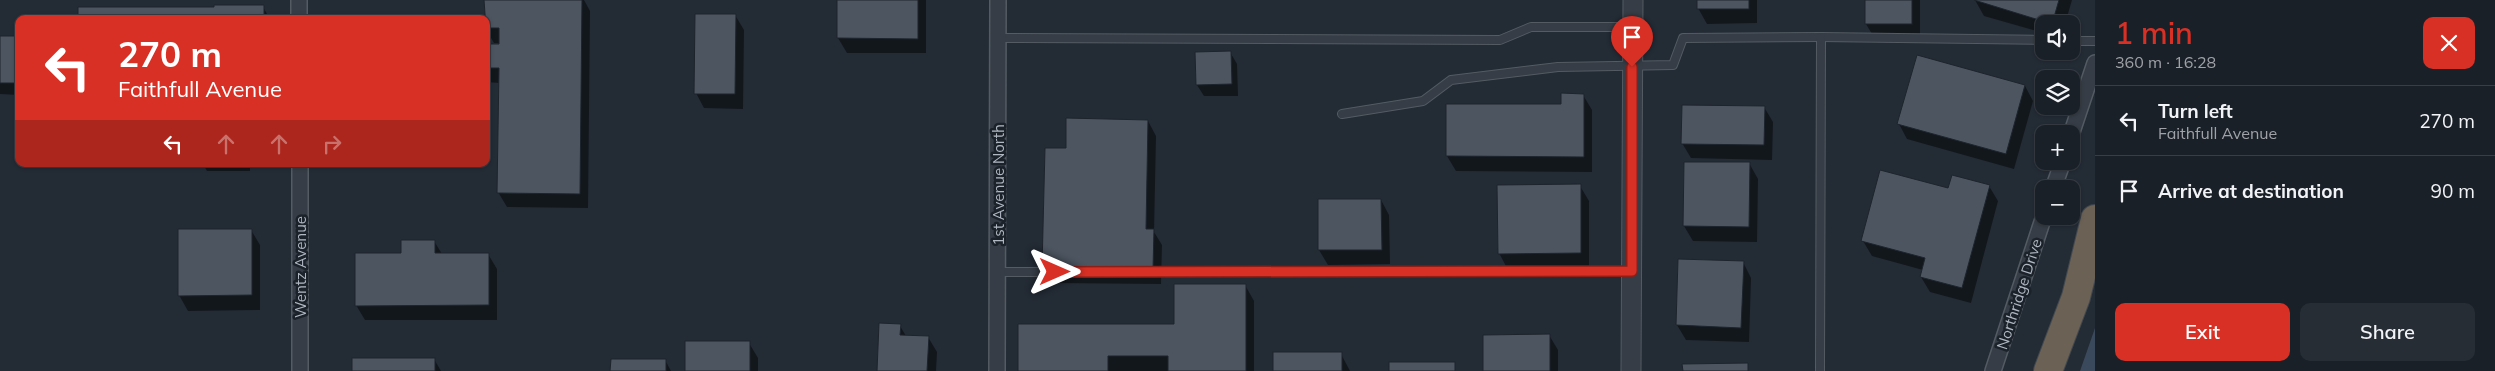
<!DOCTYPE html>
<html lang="en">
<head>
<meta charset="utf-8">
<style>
	:root { --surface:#1a2028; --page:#272d34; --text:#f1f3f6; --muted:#9fa3a8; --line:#383e45; --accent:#d93025 }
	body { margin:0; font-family:Mulish,sans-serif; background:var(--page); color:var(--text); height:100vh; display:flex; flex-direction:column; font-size:19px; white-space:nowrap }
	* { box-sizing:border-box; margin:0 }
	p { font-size:16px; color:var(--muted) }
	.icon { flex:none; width:28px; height:28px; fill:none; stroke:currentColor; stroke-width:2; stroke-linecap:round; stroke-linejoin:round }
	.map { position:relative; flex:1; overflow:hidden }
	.sheet { display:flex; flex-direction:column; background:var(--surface); width:400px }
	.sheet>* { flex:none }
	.top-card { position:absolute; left:15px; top:15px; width:475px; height:152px; border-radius:10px; box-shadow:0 1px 4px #0004,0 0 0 1px var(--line); background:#d93025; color:#fff; overflow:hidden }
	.controls { position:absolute; left:2035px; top:15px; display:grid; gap:10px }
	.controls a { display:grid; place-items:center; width:45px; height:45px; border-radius:10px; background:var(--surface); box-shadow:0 1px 4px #0004,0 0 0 1px var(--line); font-size:25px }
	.pin { position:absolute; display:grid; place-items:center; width:42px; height:42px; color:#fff; margin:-51px -21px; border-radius:50% 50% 50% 0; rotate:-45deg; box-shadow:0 0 5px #0007 }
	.pin .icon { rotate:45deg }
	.me { position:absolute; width:55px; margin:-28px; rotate:90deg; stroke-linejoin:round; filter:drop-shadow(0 0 4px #0008) }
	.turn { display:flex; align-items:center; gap:18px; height:105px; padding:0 20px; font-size:22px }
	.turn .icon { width:65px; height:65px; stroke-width:2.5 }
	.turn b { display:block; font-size:35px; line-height:42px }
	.lanes { display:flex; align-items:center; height:48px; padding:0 20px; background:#0003; justify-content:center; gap:25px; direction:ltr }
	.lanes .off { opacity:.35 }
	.round { display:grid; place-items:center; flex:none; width:52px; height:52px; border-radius:10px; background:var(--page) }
	.head { display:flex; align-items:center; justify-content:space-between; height:85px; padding:0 20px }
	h1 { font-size:30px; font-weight:600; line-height:38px; color:var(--accent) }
	.cta { display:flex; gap:10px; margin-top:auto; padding:10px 20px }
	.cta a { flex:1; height:58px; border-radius:10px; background:var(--accent); color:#fff; font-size:20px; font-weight:600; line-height:58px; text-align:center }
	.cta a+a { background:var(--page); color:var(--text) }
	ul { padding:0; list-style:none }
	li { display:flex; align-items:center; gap:15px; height:70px; padding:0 20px; border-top:1px solid var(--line) }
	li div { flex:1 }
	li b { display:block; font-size:19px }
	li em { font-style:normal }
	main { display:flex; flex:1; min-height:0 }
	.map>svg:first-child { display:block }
	.water { fill:#3a495c }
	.shadow { fill:#0007 }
	.building { fill:#4c5560; stroke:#1e242c }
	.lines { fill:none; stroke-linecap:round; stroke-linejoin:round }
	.service-casing { stroke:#545b63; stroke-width:10 }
	.minor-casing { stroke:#545b63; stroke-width:18 }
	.tertiary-casing { stroke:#545b63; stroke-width:21 }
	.motorway-casing { stroke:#414850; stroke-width:30 }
	.service { stroke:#363d46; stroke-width:8 }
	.minor { stroke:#363d46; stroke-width:15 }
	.tertiary { stroke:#363d46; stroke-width:19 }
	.motorway { stroke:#6b6154; stroke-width:28 }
	.route-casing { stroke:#8d1f18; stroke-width:12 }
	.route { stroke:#d93025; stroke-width:9 }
	.labels { text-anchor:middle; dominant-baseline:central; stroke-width:5; stroke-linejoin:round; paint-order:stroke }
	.street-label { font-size:15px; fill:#b1b8c2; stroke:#1c222a }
</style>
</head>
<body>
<main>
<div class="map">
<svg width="2095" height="371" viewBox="0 0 2095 371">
	<rect width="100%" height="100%" fill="#232b35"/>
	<!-- water -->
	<polygon class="water" points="2095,328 2095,371 2080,371"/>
	<!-- shadow -->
	<g class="shadow">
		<polygon points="486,0 584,0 590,11 588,208 507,207 498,192 500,83 486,82 486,45 500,46 500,43 494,43 486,29"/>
		<polygon points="839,0 926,0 926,53 847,53 838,38"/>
		<polygon points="1698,0 1757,0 1757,23 1707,24 1698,8"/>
		<polygon points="1866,0 1920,0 1920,39 1875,39 1866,24"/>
		<polygon points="1975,0 2072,0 2065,24 2044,24 2044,33 1984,16"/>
		<polygon points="263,7 270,19 79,19"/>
		<polygon points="735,15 744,30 743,109 704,108 696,93"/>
		<polygon points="0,37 19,39 19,95 0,94"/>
		<polygon points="1230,52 1237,64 1238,96 1204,96 1197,85"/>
		<polygon points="2025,86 2033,101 2014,169 1907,139 1899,124"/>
		<polygon points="1583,95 1592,110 1592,172 1456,171 1447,156"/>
		<polygon points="1764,107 1773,122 1772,160 1691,158 1682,143"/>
		<polygon points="1148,121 1156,136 1154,232 1162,245 1161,284 1052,283 1044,267 1067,150"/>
		<polygon points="1685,163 1749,163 1758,179 1757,242 1693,241 1684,226"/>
		<polygon points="203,164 250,164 250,171 207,171"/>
		<polygon points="1580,186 1589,201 1589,268 1507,268 1499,253"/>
		<polygon points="1989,186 1998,201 1971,303 1930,292 1921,277 1923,270 1872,256 1863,241 1949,190"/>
		<polygon points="1381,200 1389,215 1390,264 1328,265 1319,250"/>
		<polygon points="251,230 260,245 260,310 188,311 179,295"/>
		<polygon points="434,241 442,254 488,254 497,269 497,320 365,320 356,305 402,254"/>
		<polygon points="1679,260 1743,262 1751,278 1749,342 1686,340 1677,325"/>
		<polygon points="1245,285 1254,301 1254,371 1020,371 1175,326"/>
		<polygon points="900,326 906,336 928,337 937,352 936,371 878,371"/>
		<polygon points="1549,335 1558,350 1558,371 1484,371"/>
		<polygon points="749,343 758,358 758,371 686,371"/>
		<polygon points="1341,354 1350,371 1274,371"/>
		<polygon points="434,359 441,371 354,371"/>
		<polygon points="665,360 671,371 612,371"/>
	</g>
	<!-- building -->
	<g class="building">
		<polygon points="484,0 582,0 580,194 497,193 499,68 486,68 486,44 499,44 499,28 486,28"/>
		<polygon points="837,0 918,0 918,39 837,38"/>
		<rect x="1697" y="0" width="52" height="9"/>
		<rect x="1865" y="0" width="47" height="24"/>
		<polygon points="1974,0 2059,0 2052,24"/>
		<polygon points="214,5 264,5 264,19 78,19 78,7 214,7"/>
		<polygon points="695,14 736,14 735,94 694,94"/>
		<polygon points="0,36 19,36 18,83 0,83"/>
		<polygon points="1231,51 1232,84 1196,85 1195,52"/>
		<polygon points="1917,55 2025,85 2006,154 1897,124"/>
		<polygon points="1561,93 1584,94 1584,157 1446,156 1446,104 1561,104"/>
		<polygon points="1682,105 1765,106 1764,145 1681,144"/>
		<polygon points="1066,118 1148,120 1146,229 1154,229 1153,270 1042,268 1045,148 1066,148"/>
		<polygon points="1684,162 1750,162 1749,227 1683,226"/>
		<polygon points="1880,170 1948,188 1952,175 1990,185 1962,288 1920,277 1925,258 1861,241"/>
		<polygon points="1581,184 1581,253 1498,254 1497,185"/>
		<polygon points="1318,199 1381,199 1382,250 1318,250"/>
		<polygon points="178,229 252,229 252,295 178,296"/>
		<polygon points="401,240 435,240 435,253 489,253 489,305 355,306 355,253 401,253"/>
		<polygon points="1678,259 1744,261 1741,328 1676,325"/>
		<polygon points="1174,284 1246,284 1246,371 1168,371 1168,356 1108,356 1108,371 1018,371 1018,324 1174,324"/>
		<polygon points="879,323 901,324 900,335 929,336 927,371 877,371"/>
		<polygon points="1550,334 1550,371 1483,371 1483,335"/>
		<rect x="685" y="341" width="65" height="30"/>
		<rect x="1273" y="352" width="69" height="19"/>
		<rect x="352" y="358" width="83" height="13"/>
		<polygon points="611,359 666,359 666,371 610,371"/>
		<rect x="1389" y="362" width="66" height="9"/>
		<polygon points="1748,363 1748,371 1683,371 1682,364"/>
	</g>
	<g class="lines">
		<defs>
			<g id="service">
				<polyline points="998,38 1500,40 1531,27 1633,27"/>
				<polyline points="2071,41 2095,41"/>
				<polyline points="1342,114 1423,101 1451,80 1558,67 1673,65 1683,38 1821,37 2044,40"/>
				<polyline points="997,272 1632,271"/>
				<polyline points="1820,371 1821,37"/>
			</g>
			<g id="minor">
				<polyline points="299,0 299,19"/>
				<polyline points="2071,135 2095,63"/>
				<polyline points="300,164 300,371"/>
				<polyline points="2053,189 2063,161"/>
				<polyline points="997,371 998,0"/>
				<polyline points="1993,371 2044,216"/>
			</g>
			<polyline id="tertiary" points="1631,371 1633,0"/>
			<polyline id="motorway" points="2048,371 2076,297 2095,219"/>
		</defs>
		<!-- service casing -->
		<use href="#service" class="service-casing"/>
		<!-- minor casing -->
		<use href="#minor" class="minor-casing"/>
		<!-- tertiary casing -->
		<use href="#tertiary" class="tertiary-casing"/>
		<!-- motorway casing -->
		<use href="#motorway" class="motorway-casing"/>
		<!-- service -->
		<use href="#service" class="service"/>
		<!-- minor -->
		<use href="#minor" class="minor"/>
		<!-- tertiary -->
		<use href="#tertiary" class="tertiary"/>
		<!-- motorway -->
		<use href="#motorway" class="motorway"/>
	</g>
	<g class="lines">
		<defs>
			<polyline id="route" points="1055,272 1632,271 1632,67"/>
		</defs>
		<!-- route casing -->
		<use href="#route" class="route-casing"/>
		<!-- route -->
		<use href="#route" class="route"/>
	</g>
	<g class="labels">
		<!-- street labels -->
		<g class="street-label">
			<text transform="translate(998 185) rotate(-90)">1st Avenue North</text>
			<text transform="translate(300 267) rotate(-90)">Wentz Avenue</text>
			<text transform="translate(2019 294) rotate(-72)">Northridge Drive</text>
		</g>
	</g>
</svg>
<div class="controls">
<a><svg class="icon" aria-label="sound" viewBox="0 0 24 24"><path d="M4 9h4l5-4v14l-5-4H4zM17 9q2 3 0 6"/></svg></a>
<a><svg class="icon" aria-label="layers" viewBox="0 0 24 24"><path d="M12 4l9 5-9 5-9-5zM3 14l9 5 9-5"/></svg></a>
<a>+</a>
<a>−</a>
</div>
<div class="pin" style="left:1632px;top:67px;background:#d93025"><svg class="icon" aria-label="arrive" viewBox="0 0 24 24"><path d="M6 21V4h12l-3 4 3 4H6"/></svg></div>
<svg class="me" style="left:1055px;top:272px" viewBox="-20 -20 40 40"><path d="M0-17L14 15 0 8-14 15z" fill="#d93025" stroke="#fff" stroke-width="4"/></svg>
<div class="top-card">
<div class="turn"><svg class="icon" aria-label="left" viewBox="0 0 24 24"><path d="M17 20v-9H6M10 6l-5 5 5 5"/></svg><div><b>270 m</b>Faithfull Avenue</div></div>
<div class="lanes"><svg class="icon" aria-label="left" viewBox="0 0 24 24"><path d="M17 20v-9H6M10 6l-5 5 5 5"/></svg><svg class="icon off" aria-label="ahead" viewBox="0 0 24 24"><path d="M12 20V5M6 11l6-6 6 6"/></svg><svg class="icon off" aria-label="ahead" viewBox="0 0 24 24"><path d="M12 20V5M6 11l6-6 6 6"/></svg><svg class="icon off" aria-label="right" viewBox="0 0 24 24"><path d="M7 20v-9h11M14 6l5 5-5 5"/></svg></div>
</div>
</div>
<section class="sheet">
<div class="head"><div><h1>1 min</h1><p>360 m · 16:28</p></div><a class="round" style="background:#d93025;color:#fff"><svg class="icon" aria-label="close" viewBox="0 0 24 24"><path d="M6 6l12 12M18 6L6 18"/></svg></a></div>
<ul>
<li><svg class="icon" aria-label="left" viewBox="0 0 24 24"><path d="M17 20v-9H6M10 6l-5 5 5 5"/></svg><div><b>Turn left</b><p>Faithfull Avenue</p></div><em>270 m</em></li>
<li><svg class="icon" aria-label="arrive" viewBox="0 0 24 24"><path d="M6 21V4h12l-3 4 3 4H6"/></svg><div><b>Arrive at destination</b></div><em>90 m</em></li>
</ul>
<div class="cta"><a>Exit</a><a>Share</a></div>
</section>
</main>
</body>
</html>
